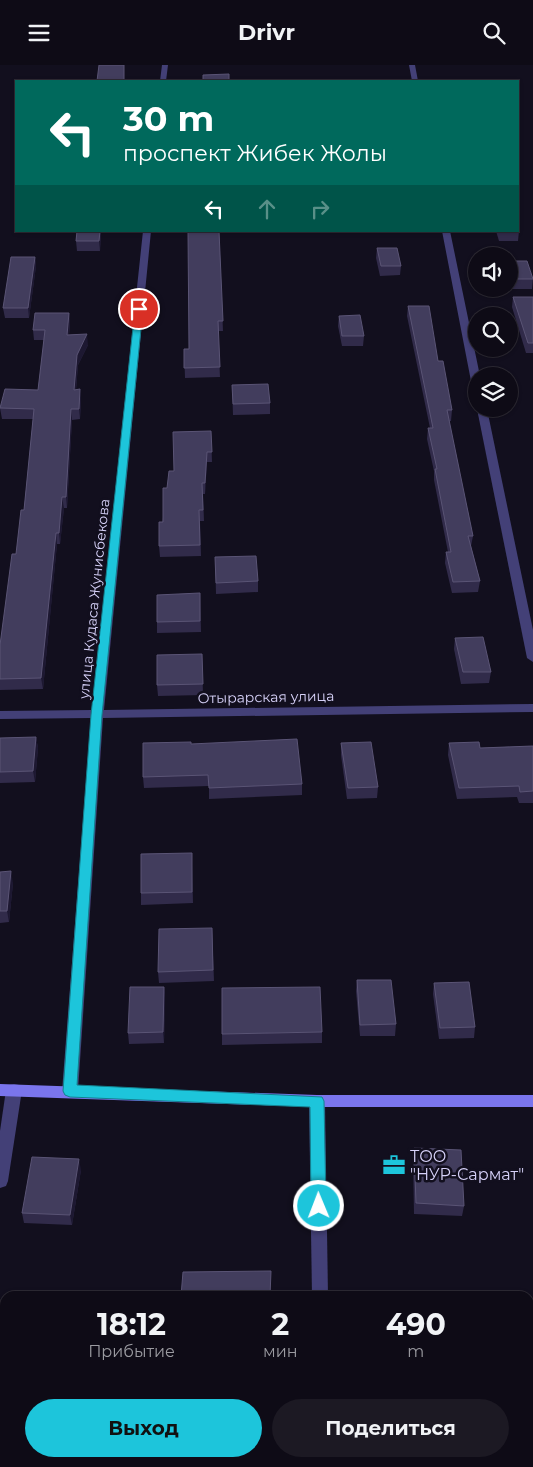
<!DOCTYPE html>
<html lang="ru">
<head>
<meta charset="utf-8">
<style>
	:root { --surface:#0e0b16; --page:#1c1923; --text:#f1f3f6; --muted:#9b9ba1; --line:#2e2b35; --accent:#1dc5db }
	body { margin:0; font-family:Montserrat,sans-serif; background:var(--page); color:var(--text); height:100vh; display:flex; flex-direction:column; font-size:19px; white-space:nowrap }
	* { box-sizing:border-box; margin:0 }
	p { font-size:16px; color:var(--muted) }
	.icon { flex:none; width:28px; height:28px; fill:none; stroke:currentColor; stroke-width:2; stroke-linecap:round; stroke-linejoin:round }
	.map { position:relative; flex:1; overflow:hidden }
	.details { position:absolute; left:0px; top:1226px; width:534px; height:176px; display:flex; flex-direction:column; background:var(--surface); border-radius:15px 15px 0 0; box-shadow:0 1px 4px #0004,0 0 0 1px var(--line) }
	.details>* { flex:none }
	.banner { position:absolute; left:15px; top:15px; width:504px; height:152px; border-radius:0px; box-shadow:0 1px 4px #0004,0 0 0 1px var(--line); background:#00695c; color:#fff; overflow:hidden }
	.tools { position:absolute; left:468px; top:182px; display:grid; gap:10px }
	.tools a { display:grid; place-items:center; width:50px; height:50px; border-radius:50%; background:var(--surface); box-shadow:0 1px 4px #0004,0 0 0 1px var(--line); font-size:25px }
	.pin { position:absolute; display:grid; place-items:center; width:42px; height:42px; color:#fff; margin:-21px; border:2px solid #fff; border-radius:50%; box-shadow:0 1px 5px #0007 }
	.me { position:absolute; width:55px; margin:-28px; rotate:359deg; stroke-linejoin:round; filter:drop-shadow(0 0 4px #0008) }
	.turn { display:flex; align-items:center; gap:18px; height:105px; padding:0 25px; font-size:22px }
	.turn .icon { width:65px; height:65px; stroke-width:2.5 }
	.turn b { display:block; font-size:35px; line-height:42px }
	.lanes { display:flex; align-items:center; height:48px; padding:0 25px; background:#0003; justify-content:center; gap:25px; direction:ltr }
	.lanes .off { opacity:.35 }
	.eta { display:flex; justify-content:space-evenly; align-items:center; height:85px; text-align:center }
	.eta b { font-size:30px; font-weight:700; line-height:35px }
	.action { display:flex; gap:10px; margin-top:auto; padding:10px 25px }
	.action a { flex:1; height:58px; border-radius:30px; background:var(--accent); color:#111; font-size:20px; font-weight:700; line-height:58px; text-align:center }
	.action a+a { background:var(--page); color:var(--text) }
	header { display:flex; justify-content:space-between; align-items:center; height:65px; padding:0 25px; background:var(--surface); font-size:22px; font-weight:700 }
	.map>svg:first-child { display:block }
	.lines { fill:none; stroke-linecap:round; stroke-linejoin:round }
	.minor { fill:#434077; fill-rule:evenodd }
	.secondary { fill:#7a75ed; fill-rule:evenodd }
	.wall { fill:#312b4a }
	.shaded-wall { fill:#1d1831 }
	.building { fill:#423d5d; stroke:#5a5475 }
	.route { fill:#1dc5db; stroke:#13808e }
	.labels { text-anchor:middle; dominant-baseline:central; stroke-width:5; stroke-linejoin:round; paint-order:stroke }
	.street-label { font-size:14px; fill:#d7d2f9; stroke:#120f1e }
	.near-poi-label { font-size:16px; fill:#d7d2f9; stroke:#120f1e; text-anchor:start }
</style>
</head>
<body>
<header><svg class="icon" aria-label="menu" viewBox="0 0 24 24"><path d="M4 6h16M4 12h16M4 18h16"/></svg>Drivr<svg class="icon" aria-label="search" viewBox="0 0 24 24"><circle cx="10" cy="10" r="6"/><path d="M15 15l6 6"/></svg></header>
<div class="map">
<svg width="533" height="1402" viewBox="0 0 533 1402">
	<rect width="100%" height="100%" fill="#120f1e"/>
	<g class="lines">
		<!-- minor -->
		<g class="minor">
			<polygon points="162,0 168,0 166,16 160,16"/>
			<polygon points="409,0 415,0 418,16 412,16"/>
			<polygon points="143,166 151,166 104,645 533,639 533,647 103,653 78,1026 75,1031 70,1032 65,1031 62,1026 91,653 0,654 0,646 92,645"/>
			<polygon points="442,166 450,166 480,311 476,311 476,319 471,316"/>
			<polygon points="477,344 487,344 533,565 533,597 527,593"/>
			<polygon points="14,1019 19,1020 22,1025 8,1116 6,1121 0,1123 0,1066 6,1025 9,1020"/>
			<polygon points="317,1030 322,1031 325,1036 328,1231 312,1231 309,1036 312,1031"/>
			<rect x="529" y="1327" width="4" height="18"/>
			<rect x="315" y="1398" width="18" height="4"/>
		</g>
		<!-- secondary -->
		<polygon class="secondary" points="0,1019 317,1030 533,1030 533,1042 317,1042 0,1031"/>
	</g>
	<!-- wall -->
	<g class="wall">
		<polygon points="77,166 101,166 100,186 77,186 76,176"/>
		<polygon points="219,166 223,266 218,266 220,312 185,313 184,284 189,284"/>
		<polygon points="496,166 519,166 518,176 499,176"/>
		<polygon points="377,183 401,201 400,210 380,211 376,193"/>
		<polygon points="35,192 36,201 29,253 5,253 3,243"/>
		<polygon points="509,196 533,213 532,224 512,224 509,215"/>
		<polygon points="513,232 533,232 533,288 526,288 512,242"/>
		<polygon points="408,241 438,296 452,345 451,356 449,356 473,471 471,481 480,516 478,527 452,528 445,498 446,487 448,487 434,415 434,406 427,374 428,363 430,363 407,251"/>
		<polygon points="69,248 70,258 69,270 88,280 78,300 76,325 81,335 80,354 72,355 67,443 64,443 60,479 57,479 43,624 0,625 0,580 24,445 33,354 2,354 0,343 38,325 44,275 34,275 33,265"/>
		<polygon points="339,251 364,271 363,281 342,281 338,261"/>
		<polygon points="232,320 270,338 270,349 233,350"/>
		<polygon points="211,366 212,397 207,397 205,429 203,429 204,456 200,456 201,491 160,492 159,481 167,423"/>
		<polygon points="215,492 258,516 258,527 216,529"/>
		<polygon points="200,528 201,567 157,568 157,557"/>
		<polygon points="455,573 491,607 489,618 461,619 454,584"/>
		<polygon points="202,589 203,630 158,631 157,620"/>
		<polygon points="36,672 38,683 35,717 0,718 0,673"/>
		<polygon points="341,678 378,722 377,733 347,734 341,690"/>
		<polygon points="449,678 480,683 533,681 533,738 519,738 517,732 457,734 448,690"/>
		<polygon points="191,679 302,719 302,730 209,734 209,721 144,723 143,712"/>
		<polygon points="192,799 193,838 141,840 141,828"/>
		<polygon points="0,807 13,818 9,857 0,858"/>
		<polygon points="212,863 214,916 159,918 158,907"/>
		<polygon points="357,915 396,959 395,971 360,971 356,926"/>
		<polygon points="434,918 475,962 474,973 439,974 433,929"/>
		<polygon points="164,922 165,933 164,978 129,979 128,968"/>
		<polygon points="322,967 322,978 222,980 222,969"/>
		<polygon points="414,1083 464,1141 462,1151 414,1149 413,1094"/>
		<polygon points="81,1105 72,1160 24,1158 22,1148"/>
	</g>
	<!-- shaded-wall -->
	<g class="shaded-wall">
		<polygon points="100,166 101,166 100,186 99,176"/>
		<polygon points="35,192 36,201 29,253 28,243"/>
		<polygon points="69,248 70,258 68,280 67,270"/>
		<polygon points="87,269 88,280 78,300 75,335 74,325 77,290"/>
		<polygon points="80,324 81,335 80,354 79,344"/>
		<polygon points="71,344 72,355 67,443 66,432"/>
		<polygon points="207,387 207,397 205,429 205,418"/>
		<polygon points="62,432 64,443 60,479 59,468"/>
		<polygon points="56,468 57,479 43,624 41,613"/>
		<polygon points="36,672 38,683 35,717 33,706"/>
		<polygon points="11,806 13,818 9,857 7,846"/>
		<polygon points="164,922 165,933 164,978 163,967"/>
		<polygon points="79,1094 81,1105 72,1160 70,1150"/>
		<polygon points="125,1398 128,1398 127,1402 125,1402"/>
	</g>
	<!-- building -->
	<g class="building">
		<polygon points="99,0 124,0 124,16 97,16"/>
		<polygon points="229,9 229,16 203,16 203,10"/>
		<polygon points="77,166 100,166 99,176 76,176"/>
		<polygon points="188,166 219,166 223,256 218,256 220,302 184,303 184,284 189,284"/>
		<polygon points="377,183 397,183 401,201 381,201"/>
		<polygon points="11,192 35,192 28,243 3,243"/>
		<polygon points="509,196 527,196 533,214 513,214 509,202"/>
		<polygon points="513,232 533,232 533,278 528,278"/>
		<polygon points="408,241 429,241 438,296 443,296 452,345 447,345 473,471 468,471 480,516 453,517 446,487 451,487 435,404 437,404 428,363 433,363"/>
		<polygon points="35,248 69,248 67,270 87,269 77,290 74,325 80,324 79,344 71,344 66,432 62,432 59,468 56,468 41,613 0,614 0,580 12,489 16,489 21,445 24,445 34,344 0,343 5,324 38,325 45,265 33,265"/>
		<polygon points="360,250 364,271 342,271 339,251"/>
		<polygon points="268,319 270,338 233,339 232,320"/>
		<polygon points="211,366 212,387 207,387 205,418 202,418 203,445 199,445 200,480 159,481 159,457 163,457 163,423 167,423 169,406 174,406 173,367"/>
		<polygon points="256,491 258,516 216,518 215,492"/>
		<polygon points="200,528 200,556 157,557 157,530"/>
		<polygon points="483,572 491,607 463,607 455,573"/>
		<polygon points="202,589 203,619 157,620 157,590"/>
		<polygon points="36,672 33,706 0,707 0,673"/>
		<polygon points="297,674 302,719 209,723 208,710 143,712 143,678 191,677 191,679"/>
		<polygon points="371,677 378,722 348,723 341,678"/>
		<polygon points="479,677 480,683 533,681 533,726 520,727 519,721 459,723 449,678"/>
		<polygon points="192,788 192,827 141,828 141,789"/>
		<polygon points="11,806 7,846 0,846 0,807"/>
		<polygon points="212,863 213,905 158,907 159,864"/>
		<polygon points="357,915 391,915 396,959 360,960"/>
		<polygon points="469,917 475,962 440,963 434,918"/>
		<polygon points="130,922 164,922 163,967 128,968"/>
		<polygon points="320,922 322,967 222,969 222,923"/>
		<polygon points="414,1083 461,1085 464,1141 416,1138"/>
		<polygon points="32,1092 79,1094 70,1150 22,1148"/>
		<polygon points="271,1206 270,1231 181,1231 183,1207"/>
		<rect x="70" y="1398" width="55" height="4"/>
	</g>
	<!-- route -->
	<polygon class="route" points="139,241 143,244 102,650 77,1020 322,1032 324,1036 326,1141 324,1146 319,1148 313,1146 311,1141 310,1042 70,1032 65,1030 63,1026 91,650 135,244"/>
	<!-- icons -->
	<defs>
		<symbol id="office-bare" viewBox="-9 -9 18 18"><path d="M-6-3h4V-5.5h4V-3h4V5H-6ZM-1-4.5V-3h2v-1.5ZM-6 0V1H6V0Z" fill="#1dc5db" stroke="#120f1e" stroke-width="2.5" paint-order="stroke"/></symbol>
	</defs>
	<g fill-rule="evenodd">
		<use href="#office-bare" x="378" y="1084" width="32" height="32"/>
	</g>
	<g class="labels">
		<!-- street labels -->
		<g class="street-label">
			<text transform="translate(94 534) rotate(-84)">улица Кудаса Жунисбекова</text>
			<text transform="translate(266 632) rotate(-1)">Отырарская улица</text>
		</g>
		<!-- near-poi labels -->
		<g class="near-poi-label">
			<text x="410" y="1091">ТОО<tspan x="410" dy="18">"НУР-Сармат"</tspan></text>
		</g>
	</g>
</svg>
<div class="tools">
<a><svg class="icon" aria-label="sound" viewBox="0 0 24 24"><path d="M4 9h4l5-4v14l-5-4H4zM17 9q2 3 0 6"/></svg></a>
<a><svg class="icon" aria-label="search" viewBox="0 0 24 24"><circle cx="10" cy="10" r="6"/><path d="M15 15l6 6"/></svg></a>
<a><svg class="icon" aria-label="layers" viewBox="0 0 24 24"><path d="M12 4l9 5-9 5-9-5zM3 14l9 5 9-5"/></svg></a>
</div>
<div class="pin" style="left:139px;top:244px;background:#d93025"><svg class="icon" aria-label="arrive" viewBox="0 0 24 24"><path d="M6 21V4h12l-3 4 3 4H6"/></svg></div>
<svg class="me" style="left:319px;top:1141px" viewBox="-20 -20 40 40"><circle r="17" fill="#1dc5db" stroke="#fff" stroke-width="3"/><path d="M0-11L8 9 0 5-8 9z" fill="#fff"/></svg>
<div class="banner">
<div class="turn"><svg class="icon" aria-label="left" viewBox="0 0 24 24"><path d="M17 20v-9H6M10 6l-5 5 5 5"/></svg><div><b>30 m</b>проспект Жибек Жолы</div></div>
<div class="lanes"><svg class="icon" aria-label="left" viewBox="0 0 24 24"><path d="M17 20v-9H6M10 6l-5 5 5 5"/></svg><svg class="icon off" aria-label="ahead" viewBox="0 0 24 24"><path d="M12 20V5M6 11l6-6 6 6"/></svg><svg class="icon off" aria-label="right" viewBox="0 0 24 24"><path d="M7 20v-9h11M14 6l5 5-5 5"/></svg></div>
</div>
<section class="details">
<div class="eta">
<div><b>18:12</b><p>Прибытие</p></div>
<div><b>2</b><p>мин</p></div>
<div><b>490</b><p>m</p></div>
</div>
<div class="action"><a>Выход</a><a>Поделиться</a></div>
</section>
</div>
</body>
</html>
